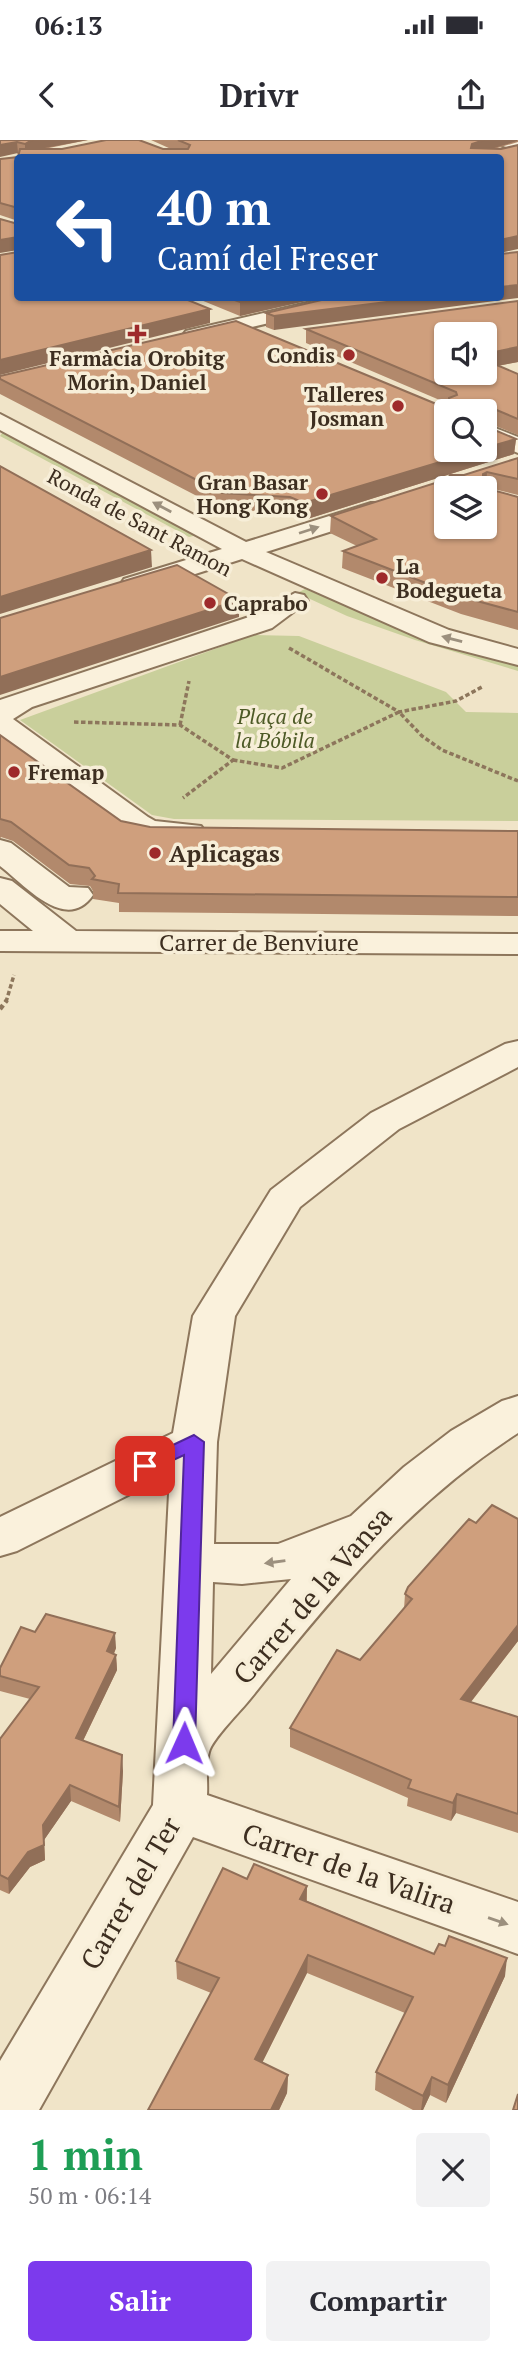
<!DOCTYPE html>
<html lang="es">
<head>
<meta charset="utf-8">
<style>
	:root { --surface:#fff; --page:#f2f2f3; --text:#2b2b33; --muted:#7c7c81; --accent:#7c3aed }
	body { margin:0; font-family:"PT Serif",serif; background:var(--page); color:var(--text); height:100vh; display:flex; flex-direction:column; font-size:26px; white-space:nowrap }
	* { box-sizing:border-box; margin:0 }
	p { font-size:23px; color:var(--muted) }
	.icon { flex:none; width:38px; height:38px; fill:none; stroke:currentColor; stroke-width:2; stroke-linecap:round; stroke-linejoin:round }
	.map { position:relative; height:1970px; overflow:hidden }
	.side { display:flex; flex-direction:column; background:var(--surface); flex:1 }
	.side>* { flex:none }
	.guide { position:absolute; left:14px; top:14px; width:490px; height:147px; border-radius:7px; box-shadow:0 2px 5px #0004; background:#1a4fa0; color:#fff; overflow:hidden }
	.fabs { position:absolute; left:434px; top:182px; display:grid; gap:14px }
	.fabs a { display:grid; place-items:center; width:63px; height:63px; border-radius:7px; background:var(--surface); box-shadow:0 2px 5px #0004; font-size:35px }
	.pin { position:absolute; display:grid; place-items:center; width:60px; height:60px; color:#fff; margin:-30px; border-radius:14px; box-shadow:0 4px 10px #0006 }
	.me { position:absolute; width:77px; margin:-38px; rotate:1deg; stroke-linejoin:round; filter:drop-shadow(0 0 5px #0008) }
	.turn { display:flex; align-items:center; gap:24px; height:147px; padding:0 28px; font-size:32px }
	.turn .icon { width:91px; height:91px; stroke-width:2.5 }
	.turn b { display:block; font-size:49px; line-height:60px }
	.round { display:grid; place-items:center; flex:none; width:74px; height:74px; border-radius:7px; background:var(--page) }
	.head { display:flex; align-items:center; justify-content:space-between; height:119px; padding:0 28px }
	h1 { font-size:42px; font-weight:600; line-height:52px; color:#1e9e55 }
	.button { display:flex; gap:14px; margin-top:auto; padding:14px 28px }
	.button a { flex:1; height:80px; border-radius:7px; background:var(--accent); color:#fff; font-size:28px; font-weight:600; line-height:80px; text-align:center }
	.button a+a { background:var(--page); color:var(--text) }
	.status { display:flex; justify-content:space-between; align-items:center; height:49px; padding:0 35px; background:var(--surface); direction:ltr }
	.status svg { height:19px; fill:currentColor }
	header { display:flex; justify-content:space-between; align-items:center; height:91px; padding:0 28px; background:var(--surface); font-size:32px; font-weight:600 }
	.map>svg:first-child { display:block }
	.green { fill:#c9cf9b }
	.lines { fill:none; stroke-linecap:round; stroke-linejoin:round }
	.minor-casing { stroke:#8d765c; stroke-width:4 }
	.path-far1 { stroke:#8d765c; stroke-width:3.5; stroke-dasharray:4.5 2.5; stroke-linecap:butt }
	.path { stroke:#8d765c; stroke-width:4.5; stroke-dasharray:5 3.5; stroke-linecap:butt }
	.minor { fill:#faf1dc; fill-rule:evenodd }
	.wall { fill:#b2896c }
	.shaded-wall { fill:#916f58 }
	.building { fill:#cf9f7d; stroke:#916f58; stroke-width:2 }
	.oneway { fill:#9c907e }
	.route { fill:#7c3aed; stroke:#51269a; stroke-width:2 }
	.poi-dot { fill:#9e2a2b; stroke:#f7eed8; stroke-width:2.5 }
	.labels { text-anchor:middle; dominant-baseline:central; stroke-width:7; stroke-linejoin:round; paint-order:stroke }
	.far-poi-label { font-size:21px; font-weight:bold; fill:#3d2e20; stroke:#f7eed8; text-anchor:end }
	.far-street-label { font-size:21px; fill:#3d2e20; stroke:#f7eed8 }
	.far-park-label { font-size:21px; font-style:italic; fill:#4d5a26; stroke:#f7eed8 }
	.poi-label { font-size:24px; font-weight:bold; fill:#3d2e20; stroke:#f7eed8; text-anchor:start }
	.street-label { font-size:24px; fill:#3d2e20; stroke:#f7eed8 }
	.near-street-label { font-size:28px; fill:#3d2e20; stroke:#f7eed8 }
</style>
</head>
<body>
<div class="status"><b>06:13</b><svg viewBox="0 0 49 12"><path d="M0 12V9h3v3zM5 12V6h3v6zM10 12V3h3v9zM15 12V0h3v12zM26 1h20v11H26zM47 4h2v5h-2z"/></svg></div>
<header><svg class="icon" aria-label="back" viewBox="0 0 24 24"><path d="M15 5l-7 7 7 7"/></svg>Drivr<svg class="icon" aria-label="share" viewBox="0 0 24 24"><path d="M12 15V3M7 8l5-5 5 5M5 13v7h14v-7"/></svg></header>
<div class="map">
<svg width="518" height="1970" viewBox="0 0 518 1970">
	<rect width="100%" height="100%" fill="#f0e4c8"/>
	<!-- green -->
	<g class="green">
		<polygon points="3,292 197,395 189,397 0,296"/>
		<polygon points="305,449 421,497 518,525 518,531 415,500 347,476 297,453"/>
		<polygon points="253,495 299,496 446,552 466,572 518,573 518,681 174,679 152,675 20,580"/>
	</g>
	<g class="lines">
		<defs>
			<g id="minor">
				<polygon points="492,0 518,1 518,11 494,3"/>
				<polygon points="328,158 361,158 358,162 193,201 183,195 186,191"/>
				<polygon points="0,274 246,402 371,363 389,363 392,368 389,373 266,412 449,490 518,509 518,525 429,502 242,419 142,451 124,451 120,445 124,439 222,409 0,290"/>
				<polygon points="485,284 518,297 518,313 485,299"/>
				<polygon points="295,453 304,455 308,461 272,488 32,567 13,579 148,677 155,681 201,686 206,693 201,700 190,703 137,697 0,598 0,560 252,476"/>
				<path d="M 0,700 L 11,703 L 69,747 L 88,748 L 93,755 C 66,794 25,745 0,726 Z"/>
				<polygon points="0,738 12,741 76,791 518,794 518,814 0,811 0,791 33,791 0,764"/>
				<path d="M 518,901 L 518,927 L 399,989 L 300,1067 L 235,1176 L 217,1302 L 214,1404 L 278,1404 L 351,1376 L 404,1327 L 451,1291 L 502,1261 L 518,1256 L 518,1293 C 410,1362 330,1459 251,1558 C 241,1571 212,1599 209,1612 C 205,1625 208,1642 207,1655 L 518,1762 L 518,1814 L 193,1697 L 39,1970 L 0,1970 L 0,1921 L 153,1665 L 170,1334 L 17,1411 L 0,1416 L 0,1377 L 173,1293 L 193,1176 L 271,1050 L 371,973 L 505,904 ZM 291,1439 L 211,1534 L 213,1442 L 242,1444 Z"/>
			</g>
		</defs>
		<!-- minor casing -->
		<use href="#minor" class="minor-casing"/>
		<!-- path-far1 -->
		<g class="path-far1">
			<polyline points="289,508 399,572 456,561 482,547"/>
			<polyline points="74,582 180,585 233,620 183,658"/>
			<polyline points="180,585 189,541"/>
			<polyline points="233,620 282,628 399,572 422,596 442,610 518,641"/>
			<polyline points="6,862 14,835"/>
		</g>
		<!-- path -->
		<polyline class="path" points="0,869 7,860"/>
		<!-- minor -->
		<use href="#minor" class="minor"/>
	</g>
	<!-- wall -->
	<g class="wall">
		<polygon points="0,0 88,0 44,9 171,9 151,0 518,0 518,2 494,9 518,109 18,18 18,81 0,75 0,19 18,17 18,14"/>
		<polygon points="196,158 319,158 240,176"/>
		<polygon points="330,158 274,190 266,187 266,173"/>
		<polygon points="518,161 518,222 498,226 518,234 518,295 486,282 485,282 485,286 516,299 514,314 304,380 290,373 222,369 0,254 0,236 446,268 449,266 449,264 306,203 306,189"/>
		<polygon points="518,318 518,355 486,347 485,348 518,357 518,490 461,474 342,428 343,411 357,406 330,393 331,376"/>
		<polygon points="0,595 121,681 150,687 518,691 518,776 119,772 119,763 93,759 93,751 90,746 70,744 13,701 1,697 0,699"/>
		<polygon points="405,1454 518,1501 471,1562 518,1577 518,1693 456,1673 451,1681 407,1666 408,1658 290,1607 290,1588 360,1520 404,1469"/>
		<polygon points="35,1492 116,1508 114,1514 116,1515 117,1530 83,1601 123,1631 120,1682 71,1661 44,1700 45,1720 30,1727 9,1754 0,1750 0,1599 30,1559 0,1551 0,1528"/>
		<polygon points="247,1739 307,1746 307,1761 434,1814 505,1836 446,1963 430,1955 423,1970 413,1970 375,1950 376,1932 405,1873 307,1833 262,1923 288,1935 287,1953 279,1970 211,1853 177,1839 176,1821"/>
	</g>
	<!-- shaded-wall -->
	<g class="shaded-wall">
		<polygon points="32,0 88,0 34,10 25,16 25,4"/>
		<polygon points="484,0 517,0 517,1 471,15 472,4"/>
		<polygon points="17,2 18,13 0,17 0,5"/>
		<polygon points="518,96 518,109 500,113 500,100"/>
		<polygon points="18,97 18,110 0,113 0,100"/>
		<polygon points="518,145 518,158 274,190 274,176 419,158 500,158 500,147"/>
		<polygon points="261,158 319,158 240,176 240,162"/>
		<polygon points="210,169 210,183 0,235 0,220"/>
		<polygon points="518,207 518,222 485,228 485,214"/>
		<polygon points="487,266 486,282 485,282 485,271 483,271 483,269"/>
		<polygon points="516,299 514,314 304,380 304,363 480,310 485,310 485,308"/>
		<polygon points="487,332 486,347 482,348 483,334"/>
		<polygon points="151,410 152,427 0,474 0,457"/>
		<polygon points="239,460 239,477 0,555 0,537"/>
		<polygon points="518,1485 518,1501 459,1577 461,1559"/>
		<polygon points="115,1493 116,1508 108,1527 107,1511"/>
		<polygon points="116,1515 117,1530 77,1613 76,1598"/>
		<polygon points="122,1615 123,1631 120,1682 119,1667"/>
		<polygon points="70,1645 71,1661 44,1700 45,1720 30,1727 9,1754 8,1739"/>
		<polygon points="457,1654 456,1673 451,1681 453,1663"/>
		<polygon points="307,1746 306,1765 300,1759"/>
		<polygon points="308,1815 307,1833 255,1937 255,1919"/>
		<polygon points="507,1818 505,1836 446,1963 448,1945"/>
		<polygon points="288,1935 287,1953 279,1970 271,1970"/>
		<polygon points="432,1937 430,1955 423,1970 421,1970 423,1956"/>
	</g>
	<!-- building -->
	<g class="building">
		<polygon points="0,0 32,0 25,4 17,2 0,5"/>
		<polygon points="106,0 139,0 163,9 188,9 190,5 178,0 484,0 472,4 471,8 501,9 518,5 518,96 500,100 500,18 18,18 18,68 0,63 0,19 18,17 20,9 62,9"/>
		<polygon points="0,79 18,84 18,97 0,100"/>
		<polygon points="18,112 18,158 183,158 210,169 0,220 0,115"/>
		<polygon points="518,112 518,145 500,147 500,114"/>
		<polygon points="229,158 261,158 240,162"/>
		<polygon points="330,158 419,158 274,176 266,173"/>
		<polygon points="518,161 518,207 485,214 485,194 446,194 446,233 485,233 485,220 518,234 518,279 487,266 483,269 484,271 446,271 446,310 480,310 304,363 290,357 222,353 0,239 0,236 236,181 446,268 449,266 449,258 457,255 456,252 306,189"/>
		<polygon points="485,283 485,286 516,299 485,308"/>
		<polygon points="518,318 518,339 487,332 483,334 483,348 485,348 446,348 446,387 485,387 485,348 518,357 518,472 462,457 343,411 376,399 331,376 448,339 450,335 464,335"/>
		<polygon points="0,326 151,410 0,457"/>
		<polygon points="177,425 239,460 0,537 0,478"/>
		<polygon points="0,595 121,681 150,687 518,691 518,757 118,753 119,744 92,739 95,736 89,728 69,725 11,682 0,679"/>
		<polygon points="492,1365 518,1379 518,1485 461,1559 518,1577 518,1674 457,1654 453,1663 408,1648 411,1640 290,1588 337,1510 360,1520 412,1459 405,1454 408,1447 469,1379 476,1383"/>
		<polygon points="46,1474 115,1493 107,1511 116,1515 76,1598 122,1615 119,1667 70,1645 43,1685 44,1705 28,1712 8,1739 0,1735 0,1599 39,1547 0,1536 0,1528 21,1487 35,1492"/>
		<polygon points="254,1724 307,1746 300,1759 434,1814 439,1804 445,1806 449,1796 507,1818 448,1945 432,1937 423,1956 376,1932 413,1857 308,1815 255,1919 288,1935 271,1970 148,1970 219,1838 176,1821 223,1728 247,1739"/>
		<polygon points="518,1954 518,1970 513,1970"/>
	</g>
	<!-- one-way arrows -->
	<defs><path id="oneway-solid" d="M-6-.8H1V-3.2L6.5 0L1 3.2V.8H-6Z" transform="scale(1.75)"/></defs>
	<g class="oneway">
		<use href="#oneway-solid" transform="translate(162 367) rotate(-152)"/>
		<use href="#oneway-solid" transform="translate(309 390) rotate(-18)"/>
		<use href="#oneway-solid" transform="translate(452 499) rotate(-165)"/>
		<use href="#oneway-solid" transform="translate(275 1422) rotate(172)"/>
		<use href="#oneway-solid" transform="translate(498 1781) rotate(19)"/>
	</g>
	<!-- route -->
	<polygon class="route" points="194,1295 204,1302 195,1603 192,1609 184,1612 177,1609 173,1603 184,1315 145,1333 136,1326 139,1321"/>
	<!-- markers -->
	<g class="poi-dot">
		<path d="M133.5 183.5h7v7h7v7h-7v7h-7v-7h-7v-7h7z"/>
		<circle cx="349" cy="215" r="7"/>
		<circle cx="398" cy="266" r="7"/>
		<circle cx="322" cy="354" r="7"/>
		<circle cx="382" cy="438" r="7"/>
		<circle cx="210" cy="463" r="7"/>
		<circle cx="14" cy="632" r="7"/>
		<circle cx="155" cy="713" r="7"/>
	</g>
	<g class="labels">
		<!-- far-poi labels -->
		<g class="far-poi-label">
			<text x="335" y="215">Condis</text>
			<text x="137" y="218" text-anchor="middle">Farmàcia Orobitg<tspan x="137" dy="24">Morin, Daniel</tspan></text>
			<text x="384" y="254">Talleres<tspan x="384" dy="24">Josman</tspan></text>
			<text x="308" y="342">Gran Basar<tspan x="308" dy="24">Hong Kong</tspan></text>
			<text x="396" y="426" text-anchor="start">La<tspan x="396" dy="24">Bodegueta</tspan></text>
			<text x="224" y="463" text-anchor="start">Caprabo</text>
			<text x="28" y="632" text-anchor="start">Fremap</text>
		</g>
		<!-- far-street labels -->
		<g class="far-street-label">
			<text transform="translate(140 382) rotate(28)">Ronda de Sant Ramon</text>
		</g>
		<!-- far-park labels -->
		<g class="far-park-label">
			<text x="275" y="576">Plaça de<tspan x="275" dy="24">la Bóbila</tspan></text>
		</g>
		<!-- poi labels -->
		<g class="poi-label">
			<text x="169" y="713">Aplicagas</text>
		</g>
		<!-- street labels -->
		<g class="street-label">
			<text x="259" y="802">Carrer de Benviure</text>
		</g>
		<!-- near-street labels -->
		<g class="near-street-label">
			<text transform="translate(312 1455) rotate(-49)">Carrer de la Vansa</text>
			<text transform="translate(349 1728) rotate(19)">Carrer de la Valira</text>
			<text transform="translate(130 1753) rotate(-60)">Carrer del Ter</text>
		</g>
	</g>
</svg>
<div class="fabs">
<a><svg class="icon" aria-label="sound" viewBox="0 0 24 24"><path d="M4 9h4l5-4v14l-5-4H4zM17 9q2 3 0 6"/></svg></a>
<a><svg class="icon" aria-label="search" viewBox="0 0 24 24"><circle cx="10" cy="10" r="6"/><path d="M15 15l6 6"/></svg></a>
<a><svg class="icon" aria-label="layers" viewBox="0 0 24 24"><path d="M12 4l9 5-9 5-9-5zM3 14l9 5 9-5"/></svg></a>
</div>
<div class="pin" style="left:145px;top:1326px;background:#d93025"><svg class="icon" aria-label="arrive" viewBox="0 0 24 24"><path d="M6 21V4h12l-3 4 3 4H6"/></svg></div>
<svg class="me" style="left:184px;top:1603px" viewBox="-20 -20 40 40"><path d="M0-17L14 15 0 8-14 15z" fill="#7c3aed" stroke="#fff" stroke-width="4"/></svg>
<div class="guide">
<div class="turn"><svg class="icon" aria-label="left" viewBox="0 0 24 24"><path d="M17 20v-9H6M10 6l-5 5 5 5"/></svg><div><b>40 m</b>Camí del Freser</div></div>
</div>
</div>
<section class="side">
<div class="head"><div><h1>1 min</h1><p>50 m · 06:14</p></div><a class="round"><svg class="icon" aria-label="close" viewBox="0 0 24 24"><path d="M6 6l12 12M18 6L6 18"/></svg></a></div>
<div class="button"><a>Salir</a><a>Compartir</a></div>
</section>
</body>
</html>
